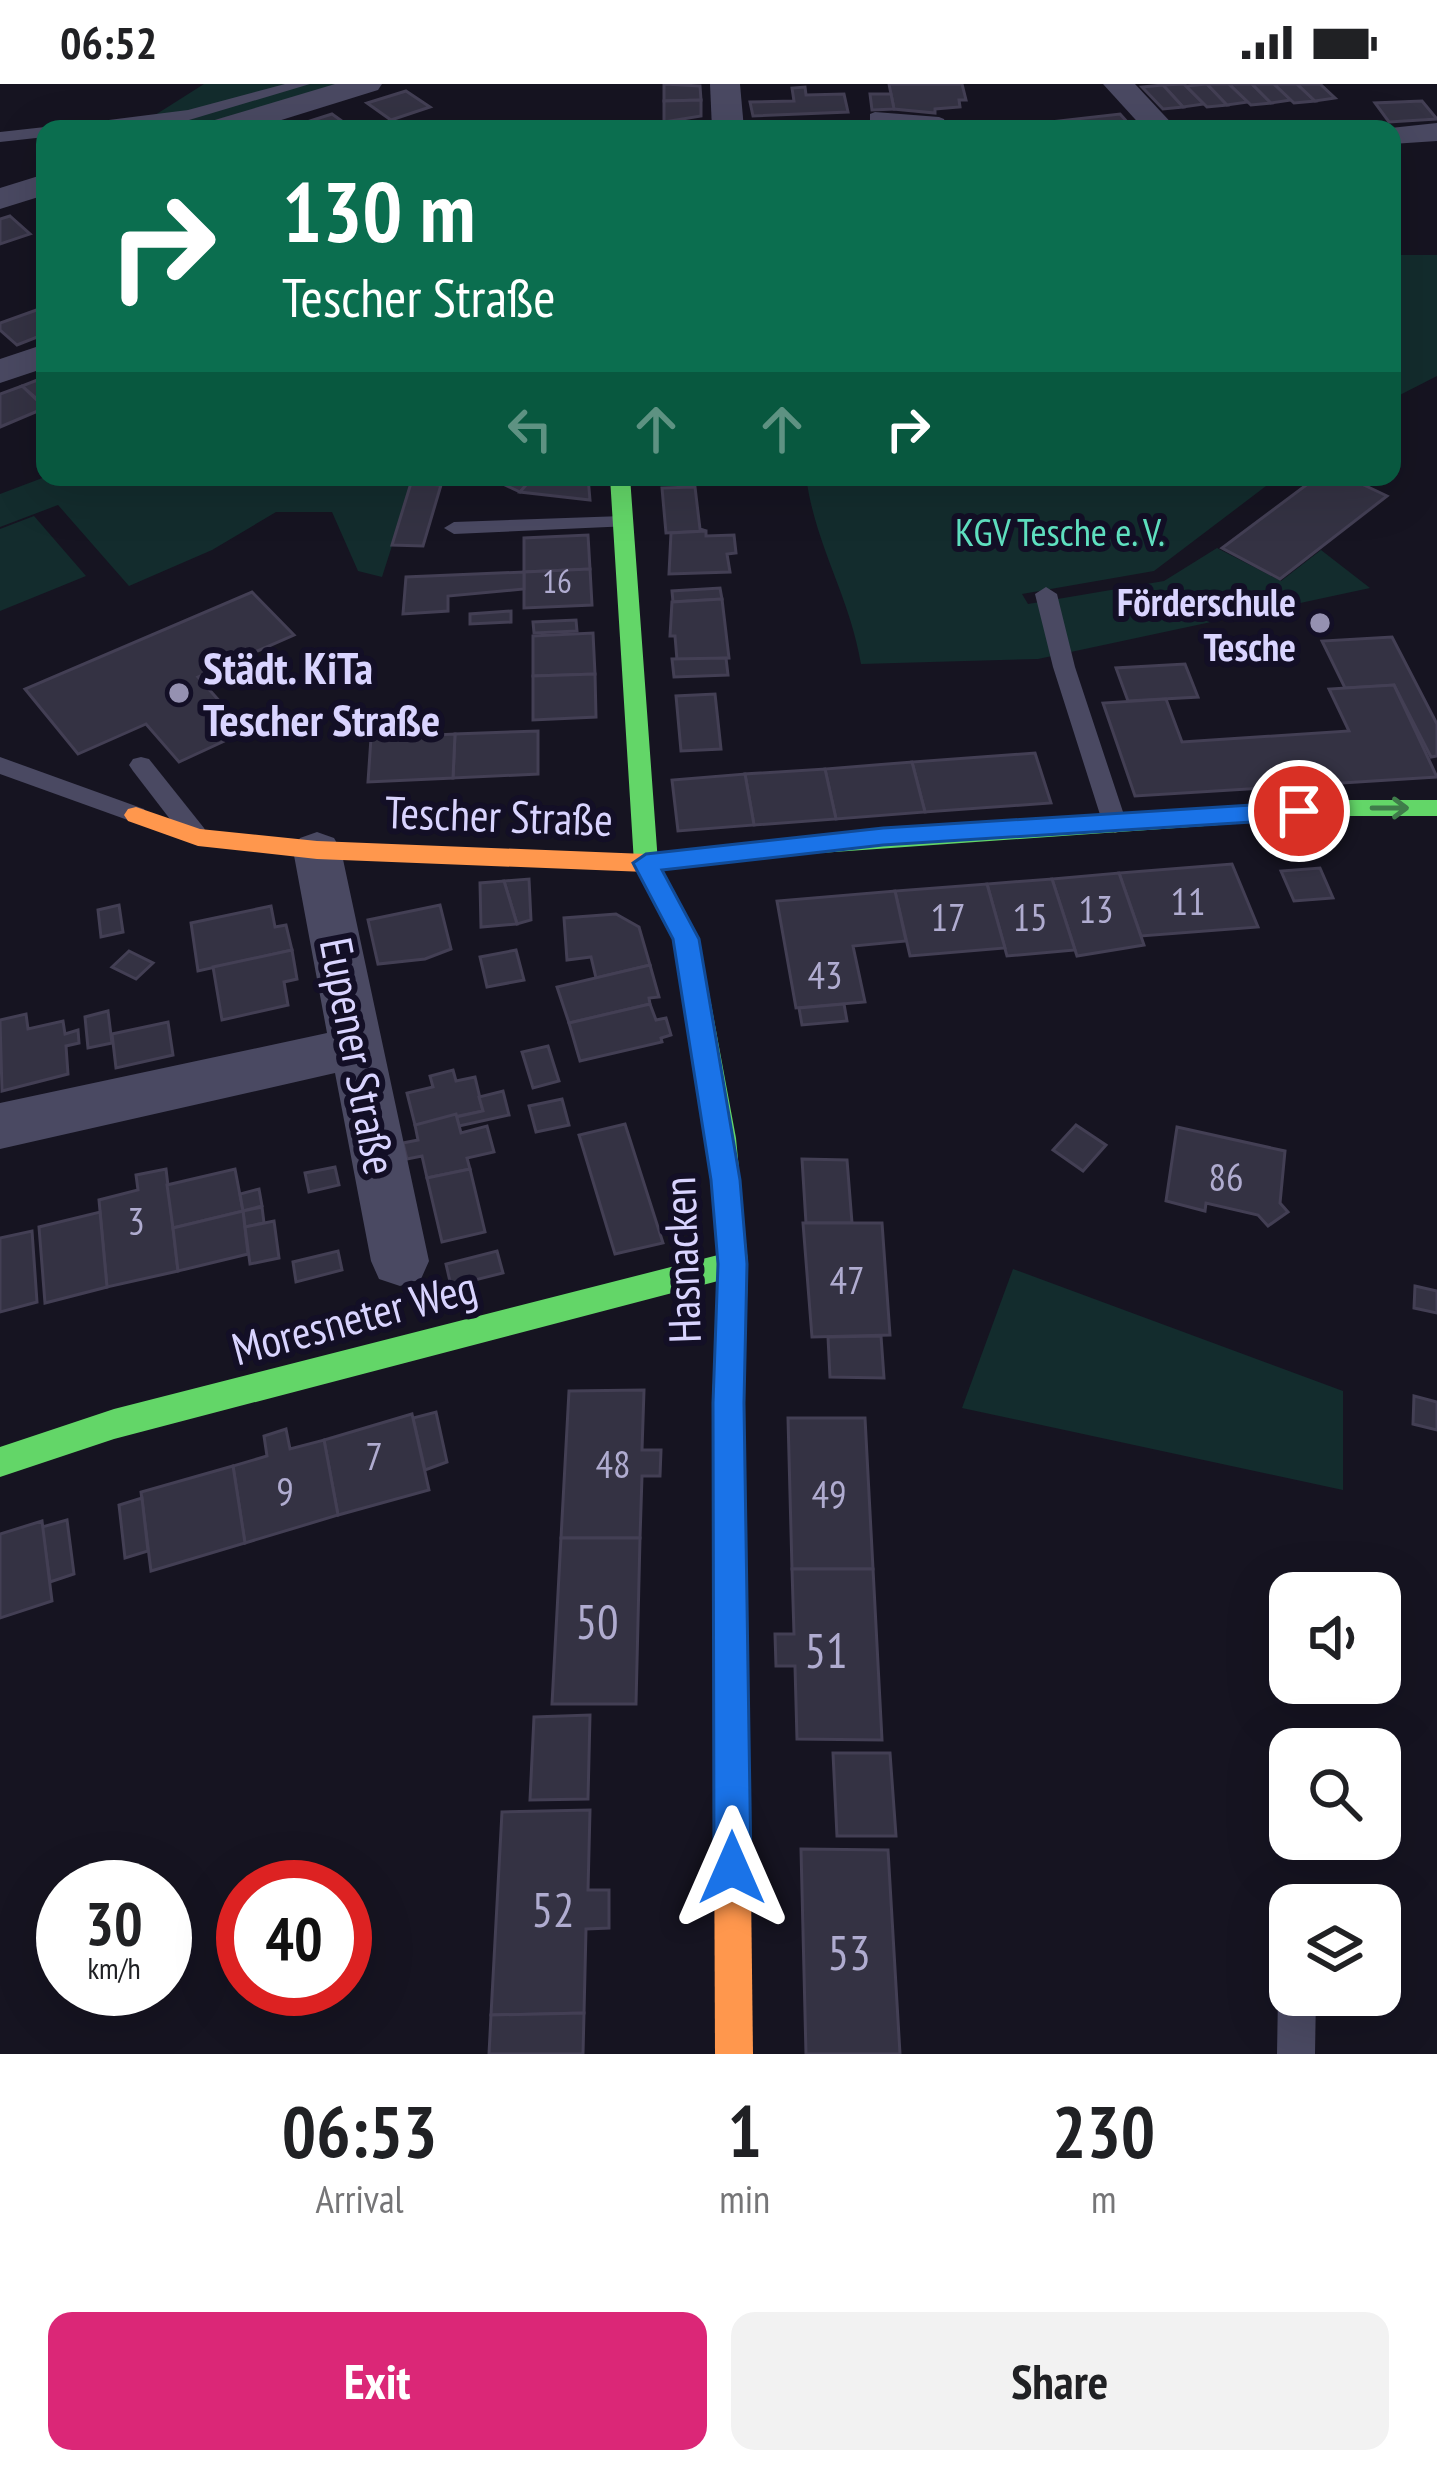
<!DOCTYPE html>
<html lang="en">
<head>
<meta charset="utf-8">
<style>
	:root { --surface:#fff; --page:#f2f2f2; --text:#202124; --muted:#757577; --accent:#db2777 }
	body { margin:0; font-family:"PT Sans Narrow",sans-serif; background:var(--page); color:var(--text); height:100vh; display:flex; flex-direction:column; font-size:45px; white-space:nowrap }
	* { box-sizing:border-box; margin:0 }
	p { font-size:39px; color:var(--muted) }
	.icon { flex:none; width:66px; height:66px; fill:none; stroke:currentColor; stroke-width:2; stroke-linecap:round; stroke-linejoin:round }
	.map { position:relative; height:1970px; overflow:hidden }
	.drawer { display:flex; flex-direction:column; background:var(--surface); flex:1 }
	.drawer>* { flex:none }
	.guide { position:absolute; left:36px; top:36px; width:1365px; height:366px; border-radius:24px; box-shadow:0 12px 48px #0002; background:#0b6e4f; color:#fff; overflow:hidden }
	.buttons { position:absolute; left:1269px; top:1488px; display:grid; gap:24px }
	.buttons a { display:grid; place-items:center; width:132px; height:132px; border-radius:24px; background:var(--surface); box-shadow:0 12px 48px #0002; font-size:60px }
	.speed { position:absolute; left:36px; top:1776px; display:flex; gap:24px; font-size:60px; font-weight:700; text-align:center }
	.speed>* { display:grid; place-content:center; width:156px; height:156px; border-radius:50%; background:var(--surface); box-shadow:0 12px 48px #0002; line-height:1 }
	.speed small { font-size:30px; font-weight:400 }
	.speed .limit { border:18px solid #d22; background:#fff; color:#111 }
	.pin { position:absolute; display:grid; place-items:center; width:102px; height:102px; color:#fff; margin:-51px; border:6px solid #fff; border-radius:50%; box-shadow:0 3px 12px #0007 }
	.me { position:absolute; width:132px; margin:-66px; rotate:0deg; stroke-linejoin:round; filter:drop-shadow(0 0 9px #0008) }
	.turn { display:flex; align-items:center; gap:42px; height:252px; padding:0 48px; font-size:54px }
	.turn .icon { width:156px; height:156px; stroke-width:2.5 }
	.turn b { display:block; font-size:84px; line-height:102px }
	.lanes { display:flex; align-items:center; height:114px; padding:0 48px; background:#0003; justify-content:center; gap:60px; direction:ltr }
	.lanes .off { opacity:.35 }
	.eta { display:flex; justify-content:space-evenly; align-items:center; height:204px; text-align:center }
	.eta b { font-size:72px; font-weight:600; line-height:84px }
	.cta { display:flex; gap:24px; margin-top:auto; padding:24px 48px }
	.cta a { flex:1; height:138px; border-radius:24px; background:var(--accent); color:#fff; font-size:48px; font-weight:600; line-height:138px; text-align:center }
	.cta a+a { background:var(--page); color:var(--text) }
	.status { display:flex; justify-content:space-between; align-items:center; height:84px; padding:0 60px; background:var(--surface); direction:ltr }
	.status svg { height:33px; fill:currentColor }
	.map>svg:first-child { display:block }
	.green { fill:#132c2d }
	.building { fill:#343243; stroke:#433f54; stroke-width:3 }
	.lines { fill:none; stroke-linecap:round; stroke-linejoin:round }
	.lane { fill:#4a4962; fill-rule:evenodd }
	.street { fill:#4a4962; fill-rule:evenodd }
	.fast { fill:#63d668; fill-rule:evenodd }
	.slow { fill:#ff974d; fill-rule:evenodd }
	.oneway { stroke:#3f7c4a }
	.route { fill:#1a73e8; stroke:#114b97; stroke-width:3 }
	.poi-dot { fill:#9591b1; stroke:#130f26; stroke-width:4.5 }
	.labels { text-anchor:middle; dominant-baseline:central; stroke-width:12; stroke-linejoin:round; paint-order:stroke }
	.far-number-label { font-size:33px; fill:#b0acd0 }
	.far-park-label { font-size:39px; fill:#5fe0c0; stroke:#130f26 }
	.far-poi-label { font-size:39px; font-weight:bold; fill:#d9d4ff; stroke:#130f26; text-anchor:end }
	.number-label { font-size:39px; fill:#b0acd0 }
	.poi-label { font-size:45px; font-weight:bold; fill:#d9d4ff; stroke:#130f26; text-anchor:start }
	.street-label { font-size:45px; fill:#d9d4ff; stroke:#130f26 }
	.near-number-label { font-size:48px; fill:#b0acd0 }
</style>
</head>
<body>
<div class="status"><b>06:52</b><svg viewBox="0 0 49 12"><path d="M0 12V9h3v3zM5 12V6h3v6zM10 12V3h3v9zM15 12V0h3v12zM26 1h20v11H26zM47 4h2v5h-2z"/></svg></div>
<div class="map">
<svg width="1437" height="1970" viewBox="0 0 1437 1970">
	<rect width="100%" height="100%" fill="#161421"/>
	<!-- green -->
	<g class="green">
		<polygon points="204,0 339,0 201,45 133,45"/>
		<polygon points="1392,171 1437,171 1437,292 1392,315"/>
		<polygon points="45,393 414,393 382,493 358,487 332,428 276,428 212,466 129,502 58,421 0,443 0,410"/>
		<path d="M 806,393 L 1278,393 L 1154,487 L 1022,510 L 1028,520 L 1164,497 L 1217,464 L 1281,497 L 1321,466 L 1370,504 L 1038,575 L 861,580 C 849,510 816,464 806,393 Z"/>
		<polygon points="34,432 86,492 0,527 0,445"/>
		<polygon points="1013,1185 1343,1307 1343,1406 962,1324"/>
	</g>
	<!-- building -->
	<g class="building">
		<polygon points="664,0 700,2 701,16 664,17"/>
		<polygon points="889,0 962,0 966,16 959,16 960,23 935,25 935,29 894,25"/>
		<polygon points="1184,0 1204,20 1183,23 1163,1"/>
		<polygon points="1207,0 1227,21 1207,23 1186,2"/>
		<polygon points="1207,0 1229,0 1248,18 1227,21"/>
		<polygon points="1229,0 1252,0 1271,19 1251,21"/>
		<polygon points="1252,0 1274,0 1291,16 1271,19"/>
		<polygon points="1274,0 1297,0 1315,17 1294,19"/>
		<polygon points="1297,0 1320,0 1335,14 1315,17"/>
		<polygon points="1163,1 1183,23 1163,25 1142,3"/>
		<polygon points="805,3 806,11 844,10 848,28 753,32 750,18 794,17 792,4"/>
		<polygon points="406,7 430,23 391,36 367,19"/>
		<polygon points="870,10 891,10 894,25 872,26"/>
		<polygon points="701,16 701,32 664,38 664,17"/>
		<polygon points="1422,17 1437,35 1389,38 1375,19"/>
		<polygon points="332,30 353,45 285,45"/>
		<polygon points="1120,30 1130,41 1094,45 1024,41"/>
		<polygon points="10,132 30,150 0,160 0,135"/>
		<polygon points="45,223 45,250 17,261 0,246 0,239"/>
		<polygon points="45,293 45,322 22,302"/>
		<polygon points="22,302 45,324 0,343 0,310"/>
		<polygon points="488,393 533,393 520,408"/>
		<polygon points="533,393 588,393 590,416 520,408"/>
		<polygon points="1317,393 1347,393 1387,412 1280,495 1222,464"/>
		<polygon points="411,399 441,401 423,462 392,461"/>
		<polygon points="695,403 700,445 706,447 666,449 662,404"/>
		<polygon points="706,447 706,452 734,451 736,469 727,470 730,488 669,490 671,449"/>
		<polygon points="588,451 590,485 524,488 524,454"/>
		<polygon points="590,485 592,521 524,524 524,488"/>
		<polygon points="524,488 524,505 448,512 448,527 403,530 406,493"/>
		<polygon points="720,504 722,515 673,518 672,507"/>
		<polygon points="252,508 294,551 198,593 246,647 179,678 146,640 78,670 25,605"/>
		<polygon points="722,515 729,574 677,576 675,552 670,552 672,518"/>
		<polygon points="511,527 511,538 470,540 470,530"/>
		<polygon points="576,536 577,547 534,549 533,538"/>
		<polygon points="593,549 595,590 533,592 533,552"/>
		<polygon points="1392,553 1437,640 1437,672 1431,673 1394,601 1345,604 1322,557"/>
		<polygon points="726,574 728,591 674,593 672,575"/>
		<polygon points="1185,580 1198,613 1128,617 1116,584"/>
		<polygon points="595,590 596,633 533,636 533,592"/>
		<polygon points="1394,601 1437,693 1135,712 1103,619 1166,615 1182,658 1349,647 1329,605"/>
		<polygon points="715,610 721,665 681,667 676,612"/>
		<polygon points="538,647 538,690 453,694 455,650"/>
		<polygon points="455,650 453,694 368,698 371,654"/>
		<polygon points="1035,669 1051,719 925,728 912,678"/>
		<polygon points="912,678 925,728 836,735 825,685"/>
		<polygon points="825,685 836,735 754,741 745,690"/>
		<polygon points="745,690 754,741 678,747 672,696"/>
		<polygon points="1232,780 1258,843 1141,852 1119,789"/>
		<polygon points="1320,784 1333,814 1294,817 1281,787"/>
		<polygon points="1119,789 1144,861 1077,872 1052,795"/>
		<polygon points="529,795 531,836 517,840 504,797"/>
		<polygon points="1052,795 1075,866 1007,872 987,800"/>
		<polygon points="504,797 517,840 481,843 480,799"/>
		<polygon points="987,800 1005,864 910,872 895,807"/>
		<polygon points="895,807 906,857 853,862 865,918 796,924 777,817"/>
		<polygon points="119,821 123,848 101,853 98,826"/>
		<polygon points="440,821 451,865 425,875 378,880 368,836"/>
		<polygon points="271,822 275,843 286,841 292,866 198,887 191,839"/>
		<polygon points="616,830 639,843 650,881 596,894 591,873 567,876 564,834"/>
		<polygon points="292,866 297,895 284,898 288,921 222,936 213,883"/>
		<polygon points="516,866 524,896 487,903 480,873"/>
		<polygon points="129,867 153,879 136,895 112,883"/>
		<polygon points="650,881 659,913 649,914 650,920 569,939 557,903"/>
		<polygon points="650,920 656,936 666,934 671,951 661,954 662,958 580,977 569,939"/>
		<polygon points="844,920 847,937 802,941 799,924"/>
		<polygon points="108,927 112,959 88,964 85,933"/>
		<polygon points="26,930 28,945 63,937 65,950 78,946 79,959 66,962 68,990 2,1007 0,936"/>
		<polygon points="168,938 173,971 116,984 112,950"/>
		<polygon points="548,962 559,997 533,1004 522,968"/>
		<polygon points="453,986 456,997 475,993 483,1027 415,1041 407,1009 433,1003 430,992"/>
		<polygon points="503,1007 509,1031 459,1042 456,1033 483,1027 479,1013"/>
		<polygon points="562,1015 569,1041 536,1048 529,1022"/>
		<polygon points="456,1030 461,1049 487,1042 494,1068 467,1074 470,1085 427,1094 422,1072 407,1075 403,1059 418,1056 415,1041"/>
		<polygon points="625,1040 663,1159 615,1170 579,1051"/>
		<polygon points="1076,1041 1106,1061 1083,1087 1053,1066"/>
		<polygon points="1177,1043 1285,1067 1280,1119 1288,1128 1268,1142 1258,1131 1206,1119 1205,1127 1166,1117"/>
		<polygon points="802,1075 847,1076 852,1139 806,1139"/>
		<polygon points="335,1083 339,1101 309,1108 305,1089"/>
		<polygon points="166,1085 178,1187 107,1203 99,1116 138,1106 136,1091"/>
		<polygon points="235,1085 243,1127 173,1144 167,1101"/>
		<polygon points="470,1085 485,1148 442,1158 427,1094"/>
		<polygon points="259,1105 262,1122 243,1127 240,1110"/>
		<polygon points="262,1123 264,1139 245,1143 243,1127"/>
		<polygon points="243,1127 248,1170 178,1187 173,1144"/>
		<polygon points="100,1128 107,1203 45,1219 39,1143"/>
		<polygon points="274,1137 279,1174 250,1180 245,1143"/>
		<polygon points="803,1139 882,1139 890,1251 812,1253"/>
		<polygon points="32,1147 37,1218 0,1228 0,1154"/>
		<polygon points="338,1167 342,1186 296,1198 293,1178"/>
		<polygon points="497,1167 503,1189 451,1202 446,1180"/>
		<polygon points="1415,1202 1437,1207 1437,1229 1414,1224"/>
		<polygon points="881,1252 884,1294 830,1293 828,1253"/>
		<polygon points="644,1306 642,1366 661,1366 660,1392 642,1392 640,1454 561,1454 569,1307"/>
		<polygon points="1414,1312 1437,1318 1437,1346 1413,1340"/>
		<polygon points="436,1328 447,1378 425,1386 413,1334"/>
		<polygon points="412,1330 429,1406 338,1431 324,1356"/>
		<polygon points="788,1334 865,1334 873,1485 792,1485"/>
		<polygon points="286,1345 290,1365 324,1356 338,1431 245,1459 233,1382 267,1372 264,1352"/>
		<polygon points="233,1382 245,1459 151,1487 141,1408"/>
		<polygon points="142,1414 148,1467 125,1474 119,1421"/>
		<polygon points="67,1436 74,1490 50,1498 42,1443"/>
		<polygon points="42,1437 52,1517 0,1534 0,1450"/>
		<polygon points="561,1454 640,1454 636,1620 552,1620"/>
		<polygon points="792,1485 873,1485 882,1656 797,1655 795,1582 776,1582 775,1550 794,1550"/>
		<polygon points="590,1631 588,1715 530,1716 534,1633"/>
		<polygon points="833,1669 890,1669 896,1752 837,1752"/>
		<polygon points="590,1726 588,1806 609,1806 609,1844 586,1845 584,1929 491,1931 502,1728"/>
		<polygon points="801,1765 888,1766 900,1970 806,1970"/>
		<polygon points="584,1929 583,1970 489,1970 491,1931"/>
	</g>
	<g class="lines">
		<!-- lane -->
		<g class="lane">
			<polygon points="285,0 310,0 189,36 114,45 69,45 77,40 188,26"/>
			<polygon points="875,28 939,33 944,35 948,45 870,36 870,30"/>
			<polygon points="45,43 51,45 45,45 45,53 0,58 0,48"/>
			<polygon points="623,432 630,434 630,442 454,450 444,444 454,438"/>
			<polygon points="1046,503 1057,510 1075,583 1127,740 1123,746 1115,749 1103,740 1053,583 1035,510"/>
			<polygon points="0,673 144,725 148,731 136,739 0,690"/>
			<polygon points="141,673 149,675 204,744 207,750 204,756 186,756 133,687 129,681 133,675"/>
			<polygon points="1290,1895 1290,1911 1316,1911 1315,1970 1277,1970 1278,1911 1283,1897"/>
		</g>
		<!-- street -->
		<g class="street">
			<polygon points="335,0 382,0 378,6 252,45 203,45 208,38"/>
			<polygon points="710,0 740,0 744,45 712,45"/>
			<polygon points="1103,0 1135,0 1177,45 1144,45"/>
			<polygon points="1240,36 1319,36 1335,45 1224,45"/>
			<polygon points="1437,39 1437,57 1392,60 1392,45 1381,45"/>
			<polygon points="45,90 45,111 0,125 0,104"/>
			<polygon points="45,260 45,284 0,299 0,275"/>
			<polygon points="317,748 334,754 341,766 429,1177 421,1195 400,1202 379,1195 371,1177 335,989 0,1065 0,1019 327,949 293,766 300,754"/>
		</g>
		<!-- fast -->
		<g class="fast">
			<polygon points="610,393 630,393 658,779 699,855 736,1054 748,1180 744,1319 750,1721 745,1734 732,1739 719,1734 714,1721 712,1319 718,1197 114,1355 0,1393 0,1363 114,1325 718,1171 708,1054 673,855 634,779"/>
			<polygon points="1345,716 1437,716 1437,732 1345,732 806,770 794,761 806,752"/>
		</g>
		<!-- slow -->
		<g class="slow">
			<polygon points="136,723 200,745 317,757 646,770 806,752 818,761 806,770 646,788 317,775 198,762 128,737 124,731 128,725"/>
			<polygon points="732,1703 745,1708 750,1721 753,1970 715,1970 714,1721 719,1708"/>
		</g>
	</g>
	<!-- one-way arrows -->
	<defs><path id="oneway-shaft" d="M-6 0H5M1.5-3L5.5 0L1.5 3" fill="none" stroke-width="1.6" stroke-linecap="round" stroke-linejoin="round" transform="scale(3)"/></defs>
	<use class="oneway" href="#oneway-shaft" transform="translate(1390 724)"/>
	<!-- route -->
	<polygon class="route" points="1299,718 1311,727 1299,735 883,761 662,786 699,855 740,1096 747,1180 744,1319 751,1784 745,1797 732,1802 719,1797 714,1784 713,1319 718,1180 711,1096 673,855 633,779 646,770 883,744"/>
	<!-- markers -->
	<g class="poi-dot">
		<circle cx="1320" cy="539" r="12"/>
		<circle cx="179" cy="609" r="12"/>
	</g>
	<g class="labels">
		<!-- far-number labels -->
		<g class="far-number-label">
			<text x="557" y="496">16</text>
		</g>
		<!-- far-park labels -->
		<g class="far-park-label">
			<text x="1060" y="447">KGV Tesche e. V.</text>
		</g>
		<!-- far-poi labels -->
		<g class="far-poi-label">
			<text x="1296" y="517">Förderschule<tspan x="1296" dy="45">Tesche</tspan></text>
		</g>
		<!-- number labels -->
		<g class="number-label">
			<text x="1188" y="816">11</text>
			<text x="1096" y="824">13</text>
			<text x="948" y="832">17</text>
			<text x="1030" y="832">15</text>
			<text x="825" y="890">43</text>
			<text x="1226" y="1092">86</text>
			<text x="136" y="1136">3</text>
			<text x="847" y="1195">47</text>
			<text x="374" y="1371">7</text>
			<text x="613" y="1379">48</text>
			<text x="285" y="1406">9</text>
			<text x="829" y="1409">49</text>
		</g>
		<!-- poi labels -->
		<g class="poi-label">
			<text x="203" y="583">Städt. KiTa<tspan x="203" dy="52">Tescher Straße</tspan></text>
		</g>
		<!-- street labels -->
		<g class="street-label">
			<text transform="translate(499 731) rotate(2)">Tescher Straße</text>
			<text transform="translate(359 972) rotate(79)">Eupener Straße</text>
			<text transform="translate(681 1176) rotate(-92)">Hasnacken</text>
			<text transform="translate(354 1233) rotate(-15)">Moresneter Weg</text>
		</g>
		<!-- near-number labels -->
		<g class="near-number-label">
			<text x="597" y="1537">50</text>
			<text x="826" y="1566">51</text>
			<text x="553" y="1825">52</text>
			<text x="849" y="1868">53</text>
		</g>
	</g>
</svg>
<div class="buttons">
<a><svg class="icon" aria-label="sound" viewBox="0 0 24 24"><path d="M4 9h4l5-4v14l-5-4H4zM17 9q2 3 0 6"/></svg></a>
<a><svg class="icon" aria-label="search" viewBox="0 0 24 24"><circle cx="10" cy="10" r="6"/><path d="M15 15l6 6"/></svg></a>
<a><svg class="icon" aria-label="layers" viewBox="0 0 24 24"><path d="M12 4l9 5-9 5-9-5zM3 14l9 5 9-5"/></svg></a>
</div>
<div class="speed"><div>30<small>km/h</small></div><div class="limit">40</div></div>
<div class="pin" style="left:1299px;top:727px;background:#d93025"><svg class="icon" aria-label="arrive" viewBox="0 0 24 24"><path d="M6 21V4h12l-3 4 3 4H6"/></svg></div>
<svg class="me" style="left:732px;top:1784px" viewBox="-20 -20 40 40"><path d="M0-17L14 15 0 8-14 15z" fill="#1a73e8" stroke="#fff" stroke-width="4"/></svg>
<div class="guide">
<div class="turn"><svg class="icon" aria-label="right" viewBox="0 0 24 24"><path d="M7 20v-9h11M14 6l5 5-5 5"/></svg><div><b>130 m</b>Tescher Straße</div></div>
<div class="lanes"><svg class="icon off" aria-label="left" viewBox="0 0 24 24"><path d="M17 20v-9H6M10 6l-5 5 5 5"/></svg><svg class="icon off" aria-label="ahead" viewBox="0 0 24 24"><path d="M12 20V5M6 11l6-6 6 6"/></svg><svg class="icon off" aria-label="ahead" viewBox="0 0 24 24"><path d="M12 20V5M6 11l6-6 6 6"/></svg><svg class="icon" aria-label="right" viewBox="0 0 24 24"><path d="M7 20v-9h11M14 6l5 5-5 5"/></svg></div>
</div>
</div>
<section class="drawer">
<div class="eta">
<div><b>06:53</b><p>Arrival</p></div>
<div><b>1</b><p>min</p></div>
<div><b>230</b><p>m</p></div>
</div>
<div class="cta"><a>Exit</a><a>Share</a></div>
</section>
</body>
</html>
